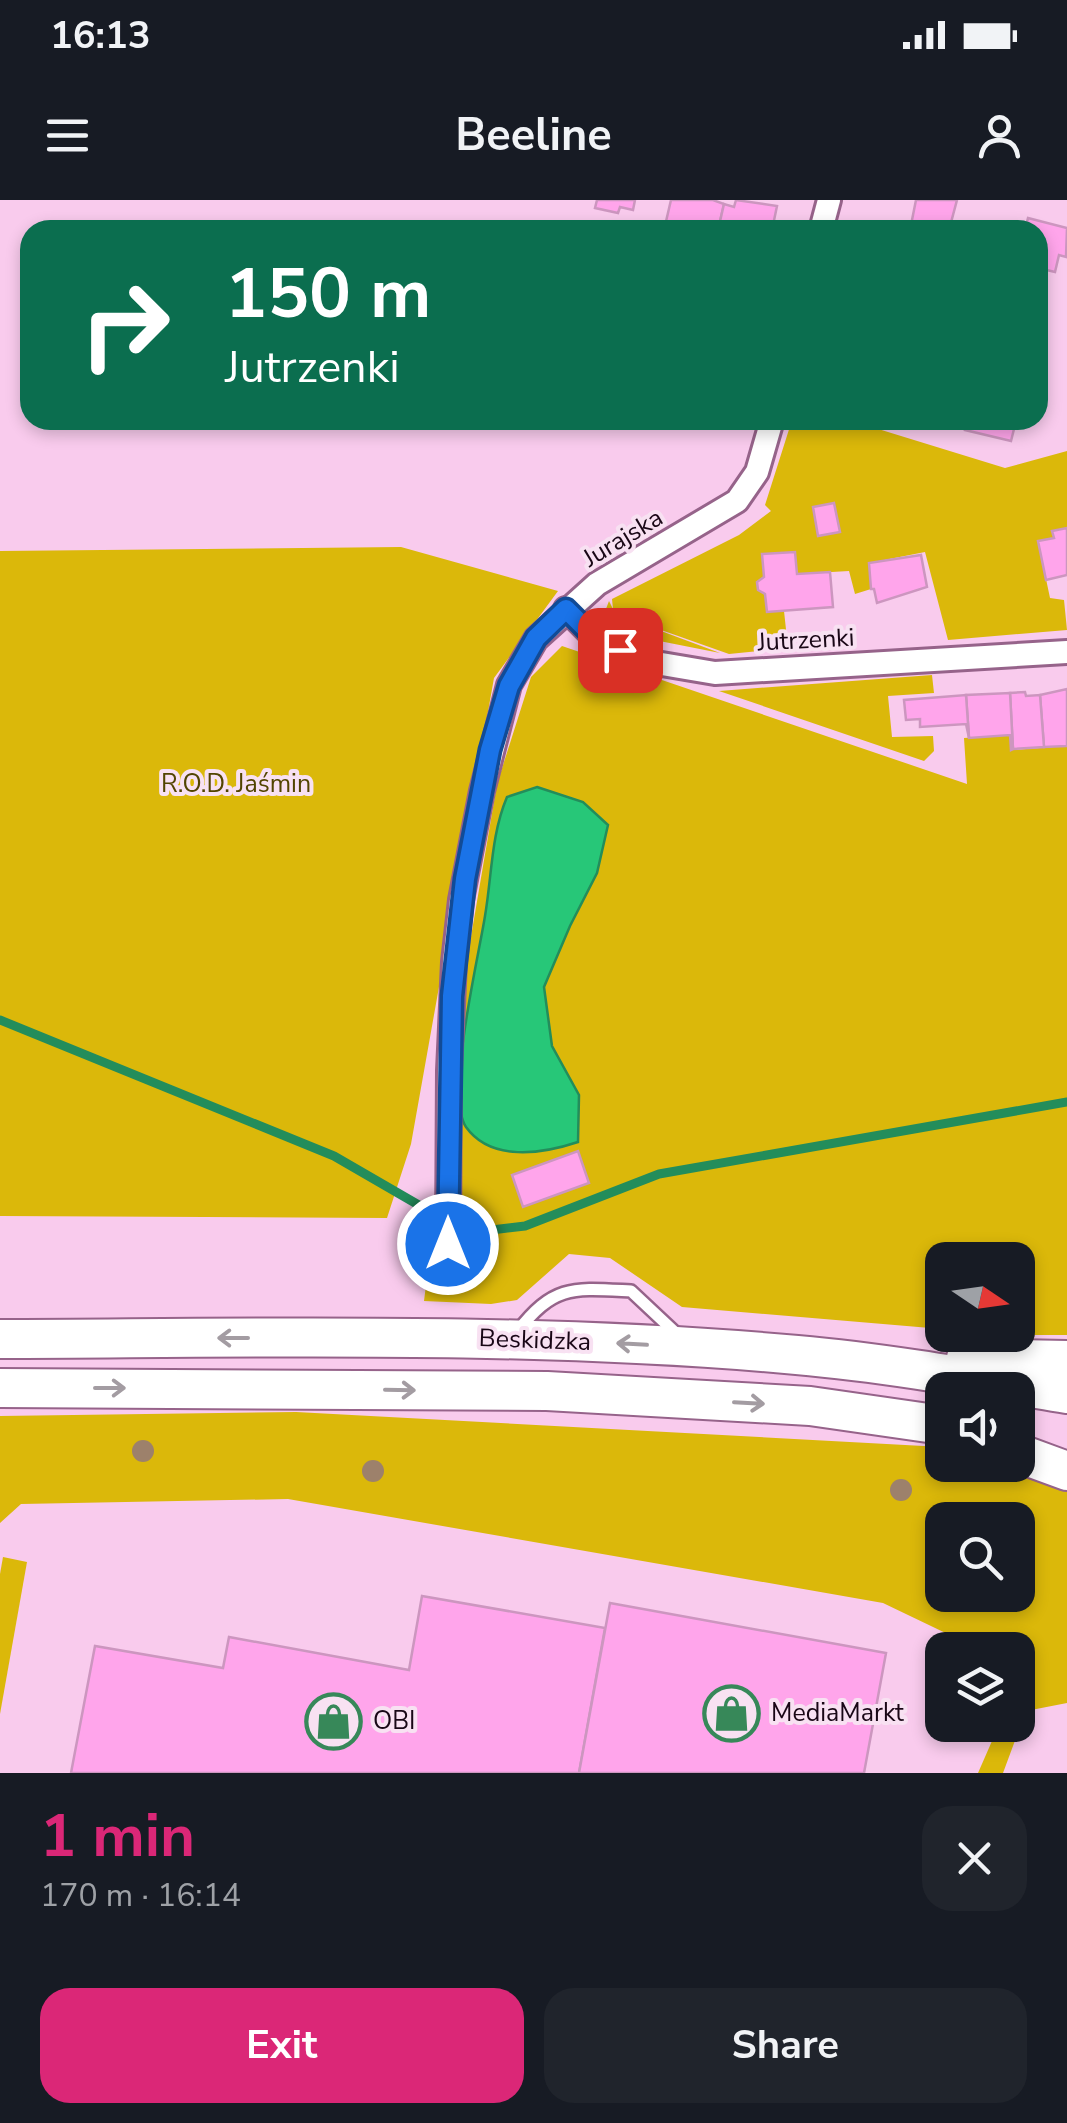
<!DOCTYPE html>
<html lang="en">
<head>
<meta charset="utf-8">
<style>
	:root { --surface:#171b24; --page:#20242c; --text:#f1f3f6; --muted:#9ea1a6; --accent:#db2777 }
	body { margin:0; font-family:"Nunito Sans",sans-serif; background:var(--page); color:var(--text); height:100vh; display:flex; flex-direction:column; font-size:38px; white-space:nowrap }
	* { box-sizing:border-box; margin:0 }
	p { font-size:32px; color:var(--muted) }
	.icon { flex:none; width:55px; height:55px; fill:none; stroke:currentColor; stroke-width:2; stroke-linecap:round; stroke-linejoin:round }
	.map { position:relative; height:1573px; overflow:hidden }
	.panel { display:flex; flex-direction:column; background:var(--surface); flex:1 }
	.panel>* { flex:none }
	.hud { position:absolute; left:20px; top:20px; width:1028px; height:210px; border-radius:30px; box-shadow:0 5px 15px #0003; background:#0b6e4f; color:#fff; overflow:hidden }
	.needle { width:65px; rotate:103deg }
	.buttons { position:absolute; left:925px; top:1042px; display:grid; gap:20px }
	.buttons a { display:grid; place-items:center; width:110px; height:110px; border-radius:20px; background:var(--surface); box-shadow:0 5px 15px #0003; font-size:50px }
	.pin { position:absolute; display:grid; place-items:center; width:85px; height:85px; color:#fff; margin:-42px; border-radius:20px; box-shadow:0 5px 15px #0006 }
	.me { position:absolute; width:110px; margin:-55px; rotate:0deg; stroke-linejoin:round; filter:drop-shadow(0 0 8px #0008) }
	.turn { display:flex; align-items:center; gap:35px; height:210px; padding:0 40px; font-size:45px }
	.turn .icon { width:130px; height:130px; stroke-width:2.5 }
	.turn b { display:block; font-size:70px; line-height:85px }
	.round { display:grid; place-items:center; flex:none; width:105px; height:105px; border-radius:30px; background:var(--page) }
	.summary { display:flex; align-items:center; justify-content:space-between; height:170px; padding:0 40px }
	h1 { font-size:60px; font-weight:700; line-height:75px; color:var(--accent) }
	.action { display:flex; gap:20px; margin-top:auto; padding:20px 40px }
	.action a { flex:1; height:115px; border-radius:30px; background:var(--accent); color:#fff; font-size:40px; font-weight:700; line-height:115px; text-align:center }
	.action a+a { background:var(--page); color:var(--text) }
	.status { display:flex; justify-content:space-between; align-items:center; height:70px; padding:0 50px; background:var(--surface); direction:ltr }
	.status svg { height:28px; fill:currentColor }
	header { display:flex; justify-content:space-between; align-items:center; height:130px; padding:0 40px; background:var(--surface); font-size:45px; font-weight:700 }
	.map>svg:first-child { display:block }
	.green { fill:#dbb80a; fill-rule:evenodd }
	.water { fill:#27c778; stroke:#238d5b; stroke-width:2.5 }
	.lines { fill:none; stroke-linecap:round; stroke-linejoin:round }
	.stream { stroke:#238d5b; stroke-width:9 }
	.building { fill:#ffa5eb; stroke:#cc96bf; stroke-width:2.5 }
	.service-casing { stroke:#96638a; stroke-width:16 }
	.minor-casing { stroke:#96638a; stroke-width:28 }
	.primary-casing { stroke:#96638a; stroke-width:42 }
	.service { stroke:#fff; stroke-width:11 }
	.minor { stroke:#fff; stroke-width:22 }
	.primary { stroke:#fff; stroke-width:38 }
	.tree { fill:#9d816b }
	.oneway { stroke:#a39ca2 }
	.route-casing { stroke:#114b97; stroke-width:25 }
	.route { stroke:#1a73e8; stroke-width:18 }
	.labels { text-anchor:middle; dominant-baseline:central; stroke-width:8; stroke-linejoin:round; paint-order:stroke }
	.street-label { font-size:25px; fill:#190716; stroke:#f8e1f2 }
	.park-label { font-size:25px; fill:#524400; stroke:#f8e1f2 }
	.poi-label { font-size:25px; fill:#190716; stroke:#f8e1f2; text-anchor:start }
</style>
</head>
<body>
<div class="status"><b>16:13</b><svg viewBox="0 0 49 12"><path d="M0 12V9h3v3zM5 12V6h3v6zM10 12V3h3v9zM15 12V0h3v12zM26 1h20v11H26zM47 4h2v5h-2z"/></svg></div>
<header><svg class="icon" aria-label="menu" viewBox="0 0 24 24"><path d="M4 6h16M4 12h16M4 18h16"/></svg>Beeline<svg class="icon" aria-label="person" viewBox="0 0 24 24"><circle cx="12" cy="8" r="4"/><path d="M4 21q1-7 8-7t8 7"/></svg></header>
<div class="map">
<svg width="1067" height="1573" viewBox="0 0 1067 1573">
	<rect width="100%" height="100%" fill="#f9cbed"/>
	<!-- green -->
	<g class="green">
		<polygon points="792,220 849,220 1005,268 1067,251 1067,328 1053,331 1054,338 1038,341 1050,398 1064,400 1067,430 948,440 925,352 869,363 871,389 855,394 849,371 797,374 795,352 763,354 764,377 757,382 758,390 765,394 767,412 784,411 788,448 729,454 613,413 720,453 614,432 604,414 609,401 613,409 612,399 739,335 771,311 765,305"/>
		<polygon points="401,347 558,391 494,478 411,944 387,1018 0,1016 0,351"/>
		<polygon points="562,446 967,584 964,538 1010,535 1012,550 1067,546 1067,1135 1018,1135 1018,1060 942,1060 942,1129 682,1107 610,1058 569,1054 517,1100 491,1104 424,1101 467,760 497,584 531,477"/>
		<polygon points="932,475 934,493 888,496 892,537 933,536 934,551 924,561 719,491"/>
		<path d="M 296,1212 L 942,1247 L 942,1265 L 1010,1265 L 1067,1281 L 1067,1503 L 1026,1511 L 1003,1573 L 978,1573 L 999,1525 L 1018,1525 L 1018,1483 L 1023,1471 L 1018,1468 L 1018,1450 L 981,1450 L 883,1403 L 288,1299 L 21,1304 L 0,1323 L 0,1216 ZM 942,1320 L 1018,1320 L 1018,1395 L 942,1395 Z"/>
		<polygon points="3,1357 27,1362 0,1514 0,1374"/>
	</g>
	<!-- water -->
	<path class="water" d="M 537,587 L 583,602 L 608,625 L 597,673 L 570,726 L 544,787 L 552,846 L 579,895 L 578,942 C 542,954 491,962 466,927 C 445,896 479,755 485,716 C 492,675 491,635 507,597 Z"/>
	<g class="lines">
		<!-- stream -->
		<g class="stream">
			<polyline points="0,820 334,956 429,1011"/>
			<polyline points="469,1029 475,1032 525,1026 659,974 1067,902"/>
		</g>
	</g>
	<!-- building -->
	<g class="building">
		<polygon points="597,0 635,0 633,10 620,7 618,13 595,8"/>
		<polygon points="671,0 713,0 724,4 718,30 664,30"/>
		<polygon points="736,0 777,6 772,30 718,30 724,4 734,7"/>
		<polygon points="916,0 957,0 949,30 910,30"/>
		<polygon points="1028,18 1067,28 1066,57 1059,55 1055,72 1038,68 1038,30 1025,30"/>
		<polygon points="968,220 1020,220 1016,221 1011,241 965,230"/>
		<polygon points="834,303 840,332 818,336 813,307"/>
		<polygon points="1067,328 1067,375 1046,380 1038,341 1054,338 1052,331"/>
		<polygon points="795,352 797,374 830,372 833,407 767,412 765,394 758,390 757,382 764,377 762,354"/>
		<polygon points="921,355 927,387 877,403 874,389 871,389 869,363"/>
		<polygon points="1067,489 1067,546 1044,547 1040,495"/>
		<polygon points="1025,492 1026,496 1040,495 1044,547 1013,549 1010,493"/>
		<polygon points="1010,493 1013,549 1011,550 1010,535 969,538 966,495"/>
		<polygon points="966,495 969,538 966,524 920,527 920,519 906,520 904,500"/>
		<polygon points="578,951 589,983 523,1007 512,975"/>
		<polygon points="422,1396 605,1428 579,1573 71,1573 95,1446 223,1468 229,1437 409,1470"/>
		<polygon points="610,1403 886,1453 864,1573 579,1573"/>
	</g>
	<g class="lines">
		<defs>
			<path id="service" d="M 517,1132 C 554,1084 574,1088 631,1091 L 679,1136"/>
			<g id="minor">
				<polyline points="821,30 829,0"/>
				<polyline points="566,409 595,438 644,461 715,473 1067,452"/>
				<polyline points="448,1044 449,871 454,762 461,700 482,591 509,485 536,439 597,384 737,301 757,272 772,220"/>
			</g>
			<g id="primary">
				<path d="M 0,1139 C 266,1138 532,1131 797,1155 C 887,1163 977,1179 1067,1194"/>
				<polyline points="966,1158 1067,1160"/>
				<polyline points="0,1188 547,1191 810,1206 942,1225"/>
				<polyline points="1018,1253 1067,1271"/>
			</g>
		</defs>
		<!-- service casing -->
		<use href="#service" class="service-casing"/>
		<!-- minor casing -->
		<use href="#minor" class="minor-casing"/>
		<!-- primary casing -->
		<use href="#primary" class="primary-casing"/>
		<!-- service -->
		<use href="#service" class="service"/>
		<!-- minor -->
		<use href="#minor" class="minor"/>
		<!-- primary -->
		<use href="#primary" class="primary"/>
	</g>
	<!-- trees -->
	<g class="tree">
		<circle cx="143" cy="1251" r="11"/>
		<circle cx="373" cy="1271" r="11"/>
		<circle cx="901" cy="1290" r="11"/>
	</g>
	<!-- one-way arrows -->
	<defs><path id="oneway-shaft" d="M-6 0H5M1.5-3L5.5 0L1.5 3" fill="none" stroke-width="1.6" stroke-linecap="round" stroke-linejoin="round" transform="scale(2.5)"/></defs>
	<g class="oneway">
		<use href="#oneway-shaft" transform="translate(233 1138) rotate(180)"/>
		<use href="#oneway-shaft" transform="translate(632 1144) rotate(-177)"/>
		<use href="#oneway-shaft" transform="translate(110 1188)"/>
		<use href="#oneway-shaft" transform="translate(400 1190) rotate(1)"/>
		<use href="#oneway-shaft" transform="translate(749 1203) rotate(3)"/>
	</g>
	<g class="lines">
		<defs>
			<polyline id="route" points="448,1044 452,796 465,679 490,550 509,486 536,438 566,409 595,438 620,450"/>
		</defs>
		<!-- route casing -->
		<use href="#route" class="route-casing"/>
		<!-- route -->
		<use href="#route" class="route"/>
	</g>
	<!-- icons -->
	<defs>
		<symbol id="shop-ring" viewBox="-11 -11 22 22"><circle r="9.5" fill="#f8e1f2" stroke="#378859" stroke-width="1.5"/><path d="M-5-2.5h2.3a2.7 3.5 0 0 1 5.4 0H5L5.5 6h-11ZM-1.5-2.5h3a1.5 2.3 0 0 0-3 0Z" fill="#378859"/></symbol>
	</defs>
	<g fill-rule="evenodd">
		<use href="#shop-ring" x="700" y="1482" width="63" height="63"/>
		<use href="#shop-ring" x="302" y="1490" width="63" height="63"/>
	</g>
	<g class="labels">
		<!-- street labels -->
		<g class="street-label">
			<text transform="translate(623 338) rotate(-31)">Jurajska</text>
			<text transform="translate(806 440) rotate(-3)">Jutrzenki</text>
			<text transform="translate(535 1140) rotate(2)">Beskidzka</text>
		</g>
		<!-- park labels -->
		<g class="park-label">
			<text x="236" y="584">R.O.D. Jaśmin</text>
		</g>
		<!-- poi labels -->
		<g class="poi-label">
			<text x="771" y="1513">MediaMarkt</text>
			<text x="373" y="1521">OBI</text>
		</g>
	</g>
</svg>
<div class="buttons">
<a><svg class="needle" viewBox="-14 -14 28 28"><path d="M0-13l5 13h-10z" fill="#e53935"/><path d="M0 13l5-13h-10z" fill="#9ea1a6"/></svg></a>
<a><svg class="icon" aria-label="sound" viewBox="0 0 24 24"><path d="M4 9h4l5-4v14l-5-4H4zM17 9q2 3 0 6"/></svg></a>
<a><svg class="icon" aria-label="search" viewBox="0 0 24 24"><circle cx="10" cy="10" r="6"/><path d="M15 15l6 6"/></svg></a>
<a><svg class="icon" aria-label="layers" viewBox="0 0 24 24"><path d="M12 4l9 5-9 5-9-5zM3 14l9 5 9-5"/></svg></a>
</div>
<div class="pin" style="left:620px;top:450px;background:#d93025"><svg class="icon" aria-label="arrive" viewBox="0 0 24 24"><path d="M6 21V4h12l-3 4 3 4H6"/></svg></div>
<svg class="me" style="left:448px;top:1044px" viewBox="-20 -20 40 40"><circle r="17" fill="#1a73e8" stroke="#fff" stroke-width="3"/><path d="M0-11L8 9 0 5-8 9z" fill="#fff"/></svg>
<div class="hud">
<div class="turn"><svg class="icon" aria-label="right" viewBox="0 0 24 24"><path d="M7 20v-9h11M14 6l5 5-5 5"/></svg><div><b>150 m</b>Jutrzenki</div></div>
</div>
</div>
<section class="panel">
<div class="summary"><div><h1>1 min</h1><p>170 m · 16:14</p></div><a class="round"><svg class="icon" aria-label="close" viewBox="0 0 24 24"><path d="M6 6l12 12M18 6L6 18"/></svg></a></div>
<div class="action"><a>Exit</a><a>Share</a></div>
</section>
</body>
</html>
